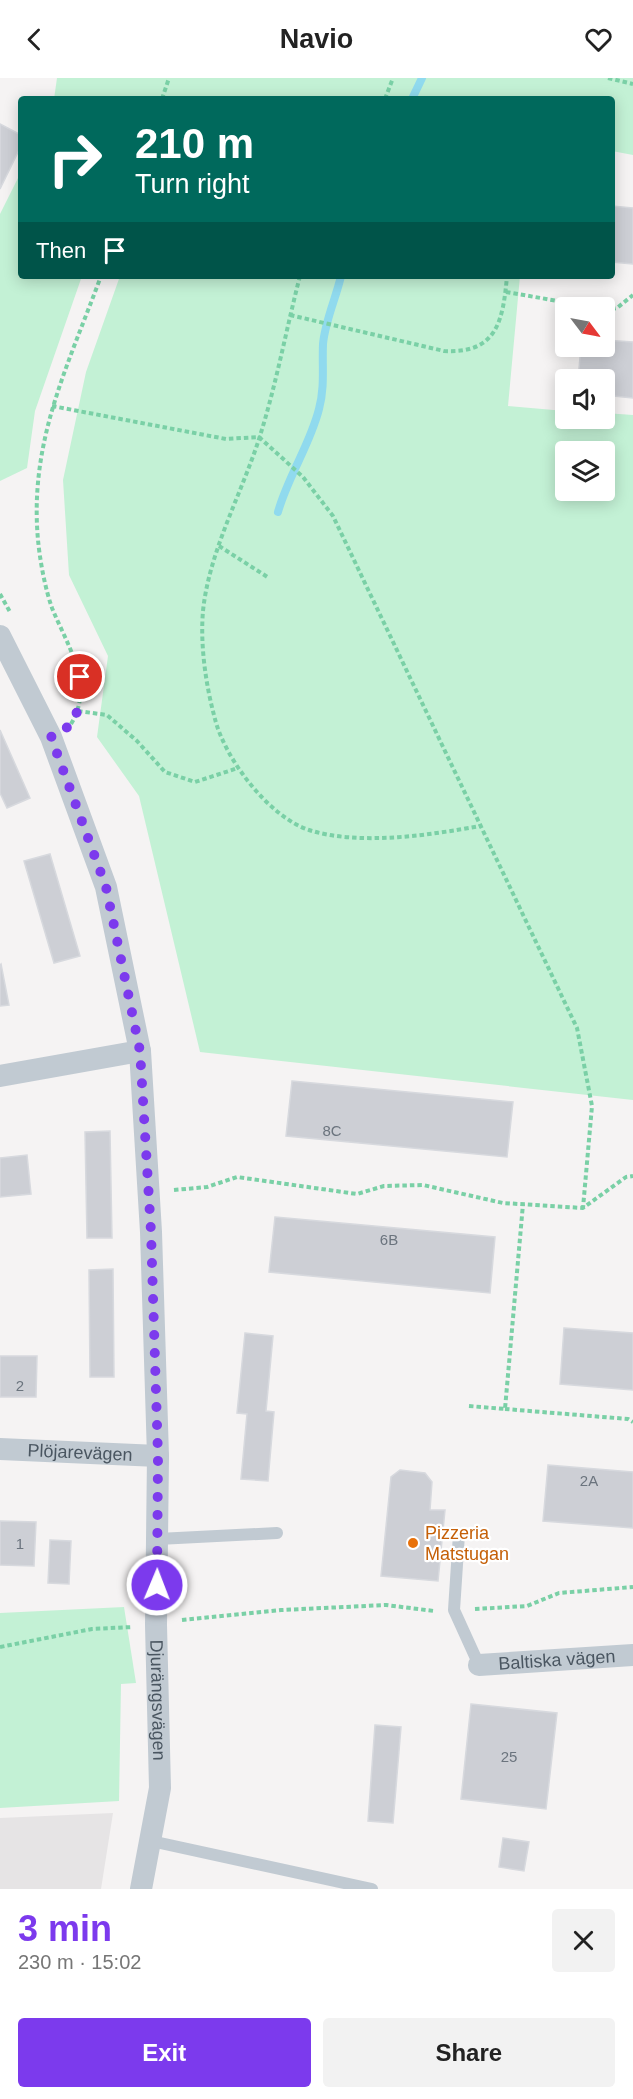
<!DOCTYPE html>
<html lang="en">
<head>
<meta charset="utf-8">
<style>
	:root { --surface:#fff; --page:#f2f2f2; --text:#222; --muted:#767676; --accent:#7c3aed }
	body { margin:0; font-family:Helvetica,sans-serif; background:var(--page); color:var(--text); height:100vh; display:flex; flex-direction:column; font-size:22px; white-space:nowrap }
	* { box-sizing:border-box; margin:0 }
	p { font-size:20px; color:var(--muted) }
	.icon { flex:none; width:33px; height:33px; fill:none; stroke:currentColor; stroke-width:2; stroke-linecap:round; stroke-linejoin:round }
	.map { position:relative; height:1811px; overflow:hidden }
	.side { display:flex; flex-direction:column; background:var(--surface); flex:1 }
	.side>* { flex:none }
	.hud { position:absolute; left:18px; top:18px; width:597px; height:183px; border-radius:6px; box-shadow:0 3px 15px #0003; background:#00695c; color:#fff; overflow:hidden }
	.needle { width:39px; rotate:122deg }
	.fabs { position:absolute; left:555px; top:219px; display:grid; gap:12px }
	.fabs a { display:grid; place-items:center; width:60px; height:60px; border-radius:6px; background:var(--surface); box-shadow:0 3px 15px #0003; font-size:30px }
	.pin { position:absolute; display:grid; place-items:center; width:51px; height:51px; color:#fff; margin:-26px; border:3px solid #fff; border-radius:50%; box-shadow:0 2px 6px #0007 }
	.me { position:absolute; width:66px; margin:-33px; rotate:1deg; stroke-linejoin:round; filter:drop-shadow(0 0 4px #0008) }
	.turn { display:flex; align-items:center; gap:21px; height:126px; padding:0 18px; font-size:27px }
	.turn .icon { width:78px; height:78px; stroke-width:2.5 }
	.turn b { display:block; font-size:42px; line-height:51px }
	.then { display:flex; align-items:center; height:57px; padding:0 18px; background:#0003; gap:12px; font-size:22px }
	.round { display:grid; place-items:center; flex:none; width:63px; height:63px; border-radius:6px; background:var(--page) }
	.overview { display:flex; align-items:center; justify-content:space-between; height:102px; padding:0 18px }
	h1 { font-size:36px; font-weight:600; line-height:45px; color:var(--accent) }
	.button { display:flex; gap:12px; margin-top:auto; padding:12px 18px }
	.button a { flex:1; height:69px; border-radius:6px; background:var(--accent); color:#fff; font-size:24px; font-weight:600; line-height:69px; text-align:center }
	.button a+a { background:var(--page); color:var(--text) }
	header { display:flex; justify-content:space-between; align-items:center; height:78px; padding:0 18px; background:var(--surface); font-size:27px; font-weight:600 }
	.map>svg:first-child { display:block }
	.education { fill:#e6e4e5 }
	.green { fill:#c3f1d5; fill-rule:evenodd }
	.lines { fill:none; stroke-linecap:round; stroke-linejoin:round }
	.stream { stroke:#90daee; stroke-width:8 }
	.building { fill:#cdcfd5; stroke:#d7d9de; stroke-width:1.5 }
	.path { stroke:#7ad0a6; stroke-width:4; stroke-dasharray:4.5 3; stroke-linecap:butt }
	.service { stroke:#c1cad2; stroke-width:12 }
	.minor { stroke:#c1cad2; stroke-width:22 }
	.route { stroke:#7c3aed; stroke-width:10; stroke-dasharray:0 18 }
	.food-dot { fill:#e8710a; stroke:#fff; stroke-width:2 }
	.labels { text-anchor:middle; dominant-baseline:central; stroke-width:4.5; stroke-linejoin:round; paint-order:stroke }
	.number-label { font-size:15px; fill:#6b747e }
	.street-label { font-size:18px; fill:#4a5661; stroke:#fff }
	.food-label { font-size:18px; fill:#c56008; stroke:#fff; text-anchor:start }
</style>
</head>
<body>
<header><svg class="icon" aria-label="back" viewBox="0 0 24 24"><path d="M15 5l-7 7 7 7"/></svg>Navio<svg class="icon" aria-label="heart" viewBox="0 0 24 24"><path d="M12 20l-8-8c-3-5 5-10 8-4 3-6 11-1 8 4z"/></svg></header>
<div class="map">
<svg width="633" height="1811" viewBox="0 0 633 1811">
	<rect width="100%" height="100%" fill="#f5f3f3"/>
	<!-- education -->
	<polygon class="education" points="113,1735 101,1811 0,1811 0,1740"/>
	<!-- green -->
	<g class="green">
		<polygon points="57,0 633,0 633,77 612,73 612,21 54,21"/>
		<polygon points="21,94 21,198 82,198 35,333 27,390 0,403 0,136"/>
		<path d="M 120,198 L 520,198 L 508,328 L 565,333 L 566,340 L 604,340 L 605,335 L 633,337 L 633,1022 L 200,974 L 139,718 L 97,659 L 108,578 L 69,497 L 63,402 L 86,294 ZM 566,374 L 604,374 L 604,412 L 566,412 Z"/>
		<polygon points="124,1529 136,1605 121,1606 119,1723 0,1730 0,1535"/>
	</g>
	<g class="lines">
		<!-- stream -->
		<g class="stream">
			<polyline points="412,21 422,0"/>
			<path d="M 278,434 C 288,398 310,367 319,331 C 325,309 322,288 323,266 C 325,243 336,220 341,198"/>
		</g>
	</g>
	<!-- building -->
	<g class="building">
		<polygon points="0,46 21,57 21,68 0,111"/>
		<polygon points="612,128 633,130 633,186 612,184"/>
		<polygon points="604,262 633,264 633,320 604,317 604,302 578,302 581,268 604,268"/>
		<polygon points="0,652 30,720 7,730 0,715"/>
		<polygon points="50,776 80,878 54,885 24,783"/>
		<polygon points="1,886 9,927 0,928 0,887"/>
		<polygon points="292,1003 513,1024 507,1079 286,1058"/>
		<polygon points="110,1053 112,1160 87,1160 85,1054"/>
		<polygon points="27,1077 31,1116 0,1119 0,1080"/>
		<polygon points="275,1139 495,1159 490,1215 269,1194"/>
		<polygon points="113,1191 114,1299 90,1299 89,1192"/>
		<polygon points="564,1250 633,1255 633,1312 560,1306"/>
		<polygon points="245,1255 273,1258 266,1333 274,1334 268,1403 241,1401 247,1336 237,1335"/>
		<polygon points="0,1278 37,1278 36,1319 0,1319"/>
		<polygon points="548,1387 633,1394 633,1450 543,1443"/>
		<polygon points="400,1392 425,1395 432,1404 430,1432 445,1432 438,1503 381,1498 391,1399"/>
		<polygon points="0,1443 36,1444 34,1488 0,1487"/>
		<polygon points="50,1462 71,1463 69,1506 48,1505"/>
		<polygon points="471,1626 557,1635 546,1731 461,1721"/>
		<polygon points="375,1647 401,1649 393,1745 368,1743"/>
		<polygon points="503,1760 529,1764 524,1793 499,1789"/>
	</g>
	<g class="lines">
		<!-- path -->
		<g class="path">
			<polyline points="608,0 633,6"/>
			<polyline points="162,21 169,0"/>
			<polyline points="385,21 393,0"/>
			<path d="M 300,198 C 286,252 276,308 259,361 C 241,417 209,474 203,533 C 200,568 206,608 215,641 C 225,681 269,739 309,752 C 359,768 430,757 480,748"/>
			<polyline points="506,214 558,223 573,230"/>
			<polyline points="604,233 617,230 633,217"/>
			<path d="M 290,237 L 444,273 C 497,276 503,243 507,198"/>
			<polyline points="52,328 226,361 259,359 303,399 333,438 577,950 592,1028 583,1130"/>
			<polyline points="219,468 269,500"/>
			<polyline points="0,516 10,534"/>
			<polyline points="78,633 107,637 137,663 165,694 195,704 238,690"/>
			<path d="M 71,646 C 95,607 67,567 52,530 C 45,510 40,483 38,462 C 29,363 68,288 101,198"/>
			<polyline points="174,1112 207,1109 237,1099 357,1116 384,1108 423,1107 503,1125 583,1130 626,1099 633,1098"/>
			<polyline points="469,1328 505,1331 523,1126"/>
			<polyline points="505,1331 628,1341 633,1344"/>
			<polyline points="475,1531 527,1528 559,1515 633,1509"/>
			<polyline points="182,1542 281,1532 386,1527 434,1533"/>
			<polyline points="0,1569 92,1551 133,1549"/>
		</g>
		<!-- service -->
		<g class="service">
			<polyline points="459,1456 454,1532 479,1587"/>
			<polyline points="158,1461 277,1455"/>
			<polyline points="151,1763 372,1811"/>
		</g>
		<!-- minor -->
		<g class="minor">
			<path id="s1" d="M 0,558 L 51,659 L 106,809 L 140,973 L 151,1154 L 158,1378 L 156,1547 L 160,1710 L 141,1811"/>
			<polyline points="0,998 140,973"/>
			<path id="s2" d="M 0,1371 L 158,1378"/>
			<path id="s3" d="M 479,1587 L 633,1577"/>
		</g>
	</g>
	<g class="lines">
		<!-- route -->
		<path class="route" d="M 80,599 C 79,629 81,646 51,659 L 106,809 L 140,973 L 151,1154 L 158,1378 L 157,1507"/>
	</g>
	<!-- markers -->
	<circle class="food-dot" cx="413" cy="1465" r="6"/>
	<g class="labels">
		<!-- number labels -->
		<g class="number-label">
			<text x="332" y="1052">8C</text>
			<text x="389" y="1161">6B</text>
			<text x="20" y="1307">2</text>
			<text x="589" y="1402">2A</text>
			<text x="20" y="1465">1</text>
			<text x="509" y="1678">25</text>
		</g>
		<!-- street labels -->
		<g class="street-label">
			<text stroke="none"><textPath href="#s2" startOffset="80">Plöjarevägen</textPath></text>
			<text stroke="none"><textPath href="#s3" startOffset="78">Baltiska vägen</textPath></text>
			<text stroke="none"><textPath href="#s1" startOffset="1090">Djurängsvägen</textPath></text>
		</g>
		<!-- food labels -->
		<g class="food-label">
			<text x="425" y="1455">Pizzeria<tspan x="425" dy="21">Matstugan</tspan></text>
		</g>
	</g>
</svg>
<div class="fabs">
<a><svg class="needle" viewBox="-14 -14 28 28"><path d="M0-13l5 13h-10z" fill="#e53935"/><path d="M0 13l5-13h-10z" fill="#767676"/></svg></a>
<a><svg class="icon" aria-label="sound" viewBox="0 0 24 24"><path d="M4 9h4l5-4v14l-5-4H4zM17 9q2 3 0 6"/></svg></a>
<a><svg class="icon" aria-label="layers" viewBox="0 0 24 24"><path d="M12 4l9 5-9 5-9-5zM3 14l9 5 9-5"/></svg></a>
</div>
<div class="pin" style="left:80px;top:599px;background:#d93025"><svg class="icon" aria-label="arrive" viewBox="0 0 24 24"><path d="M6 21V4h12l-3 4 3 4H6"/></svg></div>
<svg class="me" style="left:157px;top:1507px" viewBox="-20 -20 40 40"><circle r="17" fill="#7c3aed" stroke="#fff" stroke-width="3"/><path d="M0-11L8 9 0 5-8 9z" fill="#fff"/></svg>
<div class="hud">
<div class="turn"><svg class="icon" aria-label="right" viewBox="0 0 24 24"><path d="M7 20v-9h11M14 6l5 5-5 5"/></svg><div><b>210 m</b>Turn right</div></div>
<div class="then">Then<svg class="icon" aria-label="arrive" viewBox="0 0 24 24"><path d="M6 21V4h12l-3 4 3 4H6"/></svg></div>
</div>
</div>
<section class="side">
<div class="overview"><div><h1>3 min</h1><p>230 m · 15:02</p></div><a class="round"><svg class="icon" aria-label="close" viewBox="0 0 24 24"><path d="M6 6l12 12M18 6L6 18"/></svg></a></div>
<div class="button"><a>Exit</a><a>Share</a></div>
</section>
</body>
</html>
